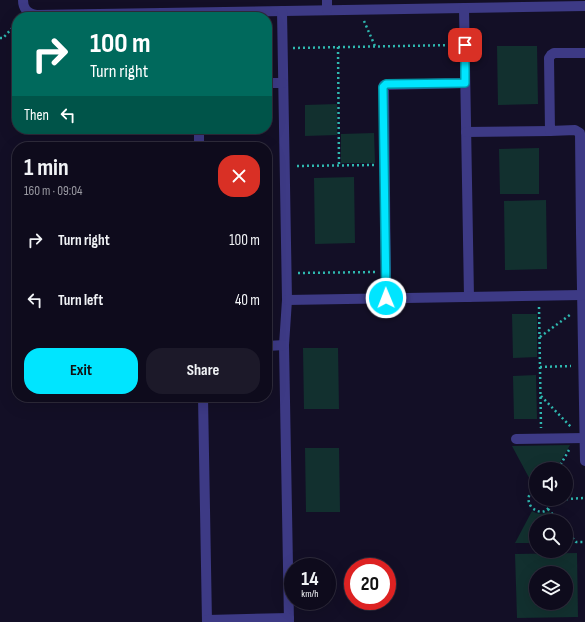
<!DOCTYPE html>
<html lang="en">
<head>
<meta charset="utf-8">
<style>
	:root { --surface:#0e0b1c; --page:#1c1929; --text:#f1f3f6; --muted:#9b9ba3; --line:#2e2b3b; --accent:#00e5ff }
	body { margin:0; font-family:"Sofia Sans Condensed",sans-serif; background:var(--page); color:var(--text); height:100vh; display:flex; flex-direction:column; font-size:15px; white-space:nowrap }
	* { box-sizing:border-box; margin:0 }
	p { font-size:13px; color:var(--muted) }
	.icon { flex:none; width:22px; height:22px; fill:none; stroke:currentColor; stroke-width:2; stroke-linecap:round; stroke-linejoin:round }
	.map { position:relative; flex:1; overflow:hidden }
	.drawer { position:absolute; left:12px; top:142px; width:260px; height:260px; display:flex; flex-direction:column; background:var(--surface); border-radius:16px; box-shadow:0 4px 16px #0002,0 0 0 1px var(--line) }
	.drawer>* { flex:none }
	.hud { position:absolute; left:12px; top:12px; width:260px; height:122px; border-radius:16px; box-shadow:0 4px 16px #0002,0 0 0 1px var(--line); background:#00695c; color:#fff; overflow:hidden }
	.buttons { position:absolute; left:529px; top:462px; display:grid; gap:8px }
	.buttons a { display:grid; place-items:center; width:44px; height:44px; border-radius:50%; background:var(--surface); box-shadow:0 4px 16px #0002,0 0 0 1px var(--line); font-size:20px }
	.speed { position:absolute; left:284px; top:558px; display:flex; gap:8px; font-size:20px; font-weight:700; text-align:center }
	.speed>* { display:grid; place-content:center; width:52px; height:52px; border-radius:50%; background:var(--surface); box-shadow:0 4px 16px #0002,0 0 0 1px var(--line); line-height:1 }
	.speed small { font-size:10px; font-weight:400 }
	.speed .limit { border:6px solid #d22; background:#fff; color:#111 }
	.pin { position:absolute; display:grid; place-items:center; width:34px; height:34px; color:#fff; margin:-17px; border-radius:8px; box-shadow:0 2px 6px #0006 }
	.me { position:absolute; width:44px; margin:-22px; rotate:359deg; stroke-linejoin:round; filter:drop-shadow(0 0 3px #0008) }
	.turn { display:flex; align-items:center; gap:14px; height:84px; padding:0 12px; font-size:18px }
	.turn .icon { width:52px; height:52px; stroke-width:2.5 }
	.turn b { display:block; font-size:28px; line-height:34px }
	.then { display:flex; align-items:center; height:38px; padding:0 12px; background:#0003; gap:8px; font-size:15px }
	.round { display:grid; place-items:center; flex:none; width:42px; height:42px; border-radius:16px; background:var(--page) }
	.overview { display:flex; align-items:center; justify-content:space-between; height:68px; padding:0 12px }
	h1 { font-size:24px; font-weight:700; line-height:30px }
	.action { display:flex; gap:8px; margin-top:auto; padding:8px 12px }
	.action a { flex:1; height:46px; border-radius:16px; background:var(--accent); color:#111; font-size:16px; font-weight:700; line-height:46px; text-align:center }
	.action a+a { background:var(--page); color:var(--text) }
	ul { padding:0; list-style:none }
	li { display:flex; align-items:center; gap:12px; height:60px; padding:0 12px }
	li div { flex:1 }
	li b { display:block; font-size:15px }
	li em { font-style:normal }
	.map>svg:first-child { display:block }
	.green { fill:#12302f; fill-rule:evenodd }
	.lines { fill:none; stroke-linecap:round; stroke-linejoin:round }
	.path { stroke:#2fb8b0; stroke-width:2.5; stroke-dasharray:2 3; stroke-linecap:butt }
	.minor { stroke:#3d3a85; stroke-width:10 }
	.route-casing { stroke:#0095a6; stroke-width:10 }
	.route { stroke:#00e5ff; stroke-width:7 }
</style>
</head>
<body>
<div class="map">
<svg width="585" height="622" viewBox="0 0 585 622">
	<rect width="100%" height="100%" fill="#130f26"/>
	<!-- green -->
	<g class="green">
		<polygon points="497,46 537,46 538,104 498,105"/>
		<polygon points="337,104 337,135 305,136 305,105"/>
		<polygon points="374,133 375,163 341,163 341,134"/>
		<polygon points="539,148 539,194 500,194 499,149"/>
		<polygon points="354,177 355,243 315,244 314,178"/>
		<polygon points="546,200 547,269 505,270 504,201"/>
		<polygon points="512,314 537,314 537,357 513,358"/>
		<polygon points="303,348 338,348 339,409 304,409"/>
		<polygon points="536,375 537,419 514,419 513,376"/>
		<polygon points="570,445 556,469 536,469 536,485 534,487 512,446"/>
		<polygon points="305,448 339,448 340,512 306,512"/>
		<path d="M 532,511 C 537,514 543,515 549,511 L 557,521 L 536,521 L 536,543 L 515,543 Z"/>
		<path d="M 577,553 L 578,617 L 517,618 L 515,554 ZM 536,573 L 566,573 L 566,603 L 536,603 Z"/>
	</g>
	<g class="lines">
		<!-- path -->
		<g class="path">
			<polyline points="364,21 375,46"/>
			<polyline points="0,38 3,38 17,23"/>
			<polyline points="338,47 339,166"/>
			<polyline points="293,48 454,45"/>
			<polyline points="297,166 374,165"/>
			<polyline points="298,273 375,272"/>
			<polyline points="539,307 541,428"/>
			<polyline points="540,337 571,314"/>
			<polyline points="540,367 571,366"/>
			<polyline points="541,396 571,427"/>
			<polyline points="558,469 569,450"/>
			<path d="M 536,488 C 528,493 526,500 532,508 C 545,517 549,508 554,499"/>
			<polyline points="566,499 585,498"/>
			<polyline points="548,509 558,521"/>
			<polyline points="566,530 576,542 585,542"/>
		</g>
		<!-- minor -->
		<g class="minor">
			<path d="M 23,0 C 23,9 27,13 36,15 L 585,6"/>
			<polyline points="327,0 327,10"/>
			<polyline points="464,8 469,297"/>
			<polyline points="282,11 287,300 284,345 289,622"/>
			<polyline points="267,83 283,83"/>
			<polyline points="199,129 199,147"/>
			<polyline points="466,132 550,131"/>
			<polyline points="581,232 580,133 575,130 550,131 549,58 551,55 554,53 585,53"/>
			<polyline points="585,232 581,232 585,461"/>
			<polyline points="386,298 384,85 465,83"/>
			<polyline points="287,300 582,295"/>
			<polyline points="267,346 284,345"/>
			<polyline points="203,397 207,622"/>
			<polyline points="516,439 585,438"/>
			<polyline points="207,620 289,618"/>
		</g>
	</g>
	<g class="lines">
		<defs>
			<polyline id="route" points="386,298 383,87 386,84 465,83 465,45"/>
		</defs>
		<!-- route casing -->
		<use href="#route" class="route-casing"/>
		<!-- route -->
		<use href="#route" class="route"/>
	</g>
</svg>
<div class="buttons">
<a><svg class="icon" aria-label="sound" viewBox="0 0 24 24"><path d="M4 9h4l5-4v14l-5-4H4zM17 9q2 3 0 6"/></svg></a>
<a><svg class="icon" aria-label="search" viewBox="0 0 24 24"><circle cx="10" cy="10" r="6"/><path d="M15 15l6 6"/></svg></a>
<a><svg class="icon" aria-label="layers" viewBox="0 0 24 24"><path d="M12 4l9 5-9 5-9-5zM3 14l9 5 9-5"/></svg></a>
</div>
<div class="speed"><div>14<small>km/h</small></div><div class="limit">20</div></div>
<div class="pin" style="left:465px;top:45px;background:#d93025"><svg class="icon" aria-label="arrive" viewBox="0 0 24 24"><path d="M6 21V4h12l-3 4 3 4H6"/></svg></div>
<svg class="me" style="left:386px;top:298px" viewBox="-20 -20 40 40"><circle r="17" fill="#00e5ff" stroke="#fff" stroke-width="3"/><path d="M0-11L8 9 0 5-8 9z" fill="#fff"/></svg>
<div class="hud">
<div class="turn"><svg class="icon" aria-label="right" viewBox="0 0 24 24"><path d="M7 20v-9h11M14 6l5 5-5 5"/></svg><div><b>100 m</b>Turn right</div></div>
<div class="then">Then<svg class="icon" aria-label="left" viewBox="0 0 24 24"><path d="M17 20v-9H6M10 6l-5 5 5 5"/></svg></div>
</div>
<section class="drawer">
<div class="overview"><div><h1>1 min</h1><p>160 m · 09:04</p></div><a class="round" style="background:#d93025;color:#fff"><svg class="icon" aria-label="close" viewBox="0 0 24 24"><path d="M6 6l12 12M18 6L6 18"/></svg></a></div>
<ul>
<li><svg class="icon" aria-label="right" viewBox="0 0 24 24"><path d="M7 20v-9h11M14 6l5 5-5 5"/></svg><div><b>Turn right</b></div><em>100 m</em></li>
<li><svg class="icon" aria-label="left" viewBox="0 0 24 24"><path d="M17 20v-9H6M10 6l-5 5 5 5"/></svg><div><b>Turn left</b></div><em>40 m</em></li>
</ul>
<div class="action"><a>Exit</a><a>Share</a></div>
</section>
</div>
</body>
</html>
